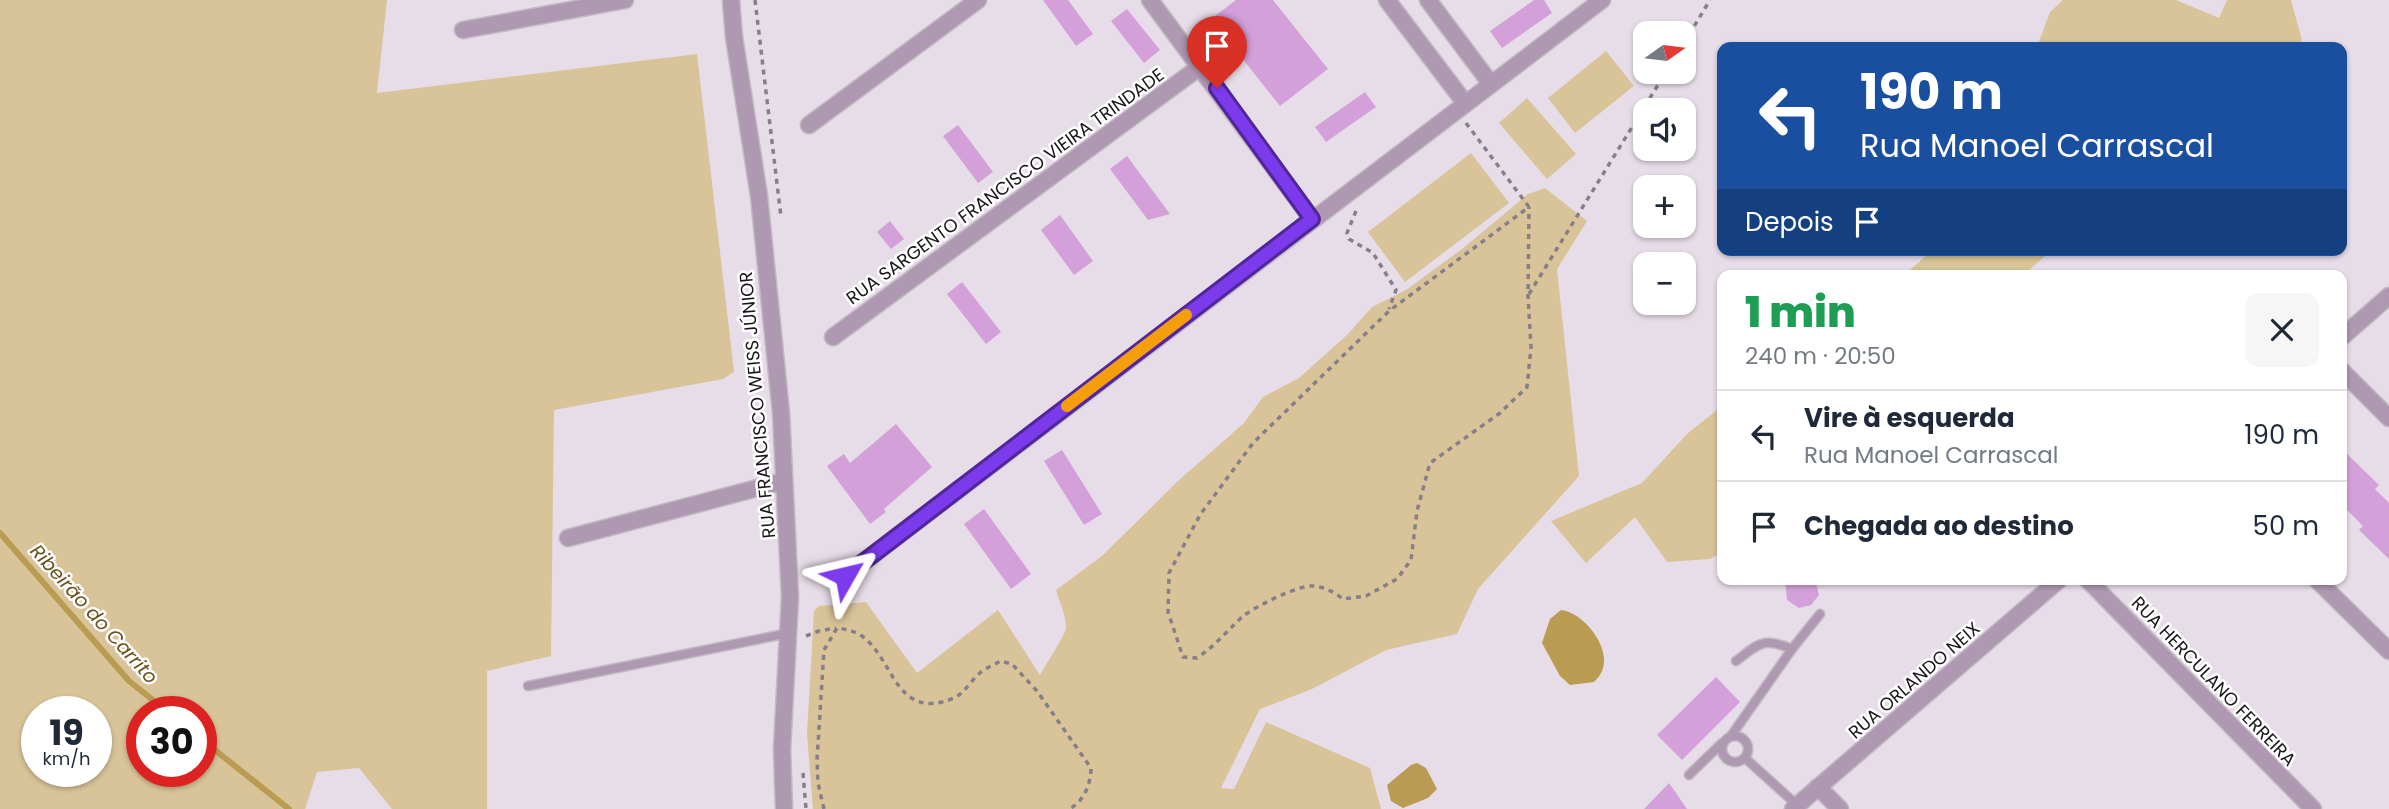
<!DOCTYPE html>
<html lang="pt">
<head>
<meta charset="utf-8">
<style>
	:root { --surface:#fff; --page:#f6f6f7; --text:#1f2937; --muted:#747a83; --line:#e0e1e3 }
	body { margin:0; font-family:Poppins,sans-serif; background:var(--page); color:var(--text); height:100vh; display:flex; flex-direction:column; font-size:26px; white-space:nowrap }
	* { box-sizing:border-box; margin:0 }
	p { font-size:23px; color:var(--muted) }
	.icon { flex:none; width:38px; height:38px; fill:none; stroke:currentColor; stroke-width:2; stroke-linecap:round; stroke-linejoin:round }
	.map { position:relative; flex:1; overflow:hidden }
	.sheet { position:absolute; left:1717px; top:270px; width:630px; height:315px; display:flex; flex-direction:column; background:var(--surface); border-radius:14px; box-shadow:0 2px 5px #0004 }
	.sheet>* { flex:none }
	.hud { position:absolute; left:1717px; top:42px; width:630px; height:214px; border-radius:14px; box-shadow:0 2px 5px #0004; background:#1a4fa0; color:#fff; overflow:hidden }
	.needle { width:46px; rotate:76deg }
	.fabs { position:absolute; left:1633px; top:21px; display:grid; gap:14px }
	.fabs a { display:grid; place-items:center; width:63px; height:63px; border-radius:14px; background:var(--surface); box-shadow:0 2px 5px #0004; font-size:35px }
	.speed { position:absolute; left:21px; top:696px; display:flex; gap:14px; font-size:35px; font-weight:700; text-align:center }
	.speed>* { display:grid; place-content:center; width:91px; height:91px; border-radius:50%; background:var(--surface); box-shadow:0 2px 5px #0004; line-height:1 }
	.speed small { font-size:18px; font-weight:400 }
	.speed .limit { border:10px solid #d22; background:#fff; color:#111 }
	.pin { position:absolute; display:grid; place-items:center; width:60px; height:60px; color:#fff; margin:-72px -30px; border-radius:50% 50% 50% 0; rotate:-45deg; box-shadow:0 0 7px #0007 }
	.pin .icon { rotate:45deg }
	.me { position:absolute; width:77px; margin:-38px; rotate:53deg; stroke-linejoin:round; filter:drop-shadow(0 0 5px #0008) }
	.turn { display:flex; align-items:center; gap:24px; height:147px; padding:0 28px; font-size:32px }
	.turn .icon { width:91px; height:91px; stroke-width:2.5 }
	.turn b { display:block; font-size:49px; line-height:60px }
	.then { display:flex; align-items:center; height:66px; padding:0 28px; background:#0003; gap:14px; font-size:26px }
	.round { display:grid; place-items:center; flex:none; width:74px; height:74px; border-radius:14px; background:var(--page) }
	.summary { display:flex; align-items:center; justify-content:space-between; height:119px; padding:0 28px }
	h1 { font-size:42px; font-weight:800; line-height:52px; color:#1e9e55 }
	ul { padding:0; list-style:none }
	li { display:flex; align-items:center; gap:21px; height:91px; padding:0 28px; border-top:2px solid var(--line) }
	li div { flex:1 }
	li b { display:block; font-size:26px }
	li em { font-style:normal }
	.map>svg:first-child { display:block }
	.green { fill:#d8c498; fill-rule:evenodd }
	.water { fill:#ba9b52 }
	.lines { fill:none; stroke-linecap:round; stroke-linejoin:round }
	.stream { stroke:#ba9b52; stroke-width:6 }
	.building { fill:#d4a0da }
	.service-casing { stroke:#c2b9c3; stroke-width:11 }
	.minor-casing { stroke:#c2b9c3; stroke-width:19 }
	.path { stroke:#867f87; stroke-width:3.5; stroke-dasharray:5 5; stroke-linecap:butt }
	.service { stroke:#af98b2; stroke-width:8 }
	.minor { stroke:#af98b2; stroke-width:16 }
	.route-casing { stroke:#51269a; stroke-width:18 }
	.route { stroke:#7c3aed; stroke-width:12 }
	.slow { stroke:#f59e0b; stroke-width:12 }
	.labels { text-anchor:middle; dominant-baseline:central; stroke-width:5; stroke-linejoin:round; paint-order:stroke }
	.street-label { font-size:18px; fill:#191519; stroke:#fff }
	.water-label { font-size:19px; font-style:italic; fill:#69531c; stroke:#fff }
</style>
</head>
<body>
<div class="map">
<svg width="2389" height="809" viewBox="0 0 2389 809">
	<rect width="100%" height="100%" fill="#e7dde8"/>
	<!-- green -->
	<g class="green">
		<path d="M 0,0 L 387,0 L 377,93 L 697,54 L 734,372 L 723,379 L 554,410 L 551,656 L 487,671 L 487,809 L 392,809 L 359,768 L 317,772 L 305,809 L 0,809 ZM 37,712 L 96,712 L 96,772 L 37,772 ZM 201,712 L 201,772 L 142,772 L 142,712 Z"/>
		<polygon points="2063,0 2176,0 2219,18 2227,0 2291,0 2302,40 2296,47 2037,47 2050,12"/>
		<polygon points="1606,51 1634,86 1575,133 1548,98"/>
		<polygon points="1527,98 1576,154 1547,179 1499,123"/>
		<polygon points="1471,153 1509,203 1405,282 1368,232"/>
		<path d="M 1545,188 L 1587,221 L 1557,269 L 1579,476 L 1478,589 L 1457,634 L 1386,650 L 1312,689 L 1260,709 L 1221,788 L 1234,789 L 1266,722 L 1370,768 L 1381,809 L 813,809 L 807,734 L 814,611 L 819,606 L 866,602 L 917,673 L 998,610 L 1040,675 C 1045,666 1065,635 1066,629 C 1067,617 1059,601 1056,590 L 1102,556 L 1178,481 L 1244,423 L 1263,397 L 1299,378 L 1348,334 L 1372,307 L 1406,290 L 1462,249 L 1528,194 Z"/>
		<polygon points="1933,250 2052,250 2023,275 1904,275"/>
		<polygon points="1722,406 1722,552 1710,559 1667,562 1635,517 1586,563 1551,521 1642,483 1687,434"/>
	</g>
	<!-- water -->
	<g class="water">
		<path d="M 1561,610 C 1583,612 1610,646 1603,668 C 1602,673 1598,678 1594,682 L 1570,685 L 1560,676 L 1542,643 L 1550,619 Z"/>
		<polygon points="1417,763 1426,768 1437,789 1428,798 1403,808 1391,801 1387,785 1411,765"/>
	</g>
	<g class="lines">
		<!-- stream -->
		<g class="stream">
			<polyline points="0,533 129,681 168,712"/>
			<polyline points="201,739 289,809"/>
		</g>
	</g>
	<!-- building -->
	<g class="building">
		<polygon points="1043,0 1068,0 1093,34 1076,46"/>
		<polygon points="1236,0 1273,0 1328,69 1280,106 1211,19"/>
		<polygon points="1534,0 1544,0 1552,13 1502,48 1490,31"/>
		<polygon points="1127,9 1160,50 1144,63 1111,21"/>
		<polygon points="1365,92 1376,107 1326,142 1315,127"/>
		<polygon points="958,125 993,172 978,183 943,136"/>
		<polygon points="1127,156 1170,214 1148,220 1110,169"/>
		<polygon points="1060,215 1093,261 1074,275 1041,230"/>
		<polygon points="890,221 904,239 891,249 877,232"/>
		<polygon points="962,282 1001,332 986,344 947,294"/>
		<polygon points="896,424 932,467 884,509 886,512 870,524 827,466 844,454 850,463"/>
		<polygon points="2342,449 2379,485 2375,489 2389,503 2389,559 2359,530 2363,526 2342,505"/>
		<polygon points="1062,450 1102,514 1084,525 1044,461"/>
		<polygon points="984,509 1031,574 1011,589 964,524"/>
		<polygon points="1785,579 1815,579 1819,595 1811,605 1799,608 1787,600"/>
		<polygon points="1716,677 1740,702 1682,760 1657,735"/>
		<polygon points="1669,783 1687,809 1644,809"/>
	</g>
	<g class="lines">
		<defs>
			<g id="service">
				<path d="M 1736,661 C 1760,643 1763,637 1792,649"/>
				<polyline points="528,686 789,633"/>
				<circle cx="1735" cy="749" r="13"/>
				<polyline points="1731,736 1792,649 1820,614"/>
				<polyline points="1745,758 1797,805"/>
				<polyline points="1689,775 1722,743"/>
			</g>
			<g id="minor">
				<polyline points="731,0 734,37 759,196 781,413 790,597 782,749 784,809"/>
				<polyline points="1150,0 1312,219"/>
				<polyline points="1387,0 1465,103"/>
				<polyline points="1428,0 1491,84"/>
				<polyline points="463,30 625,0"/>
				<polyline points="809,125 978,0"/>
				<polyline points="833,337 1201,66"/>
				<polyline points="2342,337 2389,296"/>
				<polyline points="2342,371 2389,418"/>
				<polyline points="568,538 784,481"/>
				<polyline points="845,576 1602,0"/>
				<polyline points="2087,579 2313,809"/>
				<polyline points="2316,579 2389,651"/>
				<polyline points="1818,787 1840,809"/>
				<polyline points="1793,809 2060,579"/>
			</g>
		</defs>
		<!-- service casing -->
		<use href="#service" class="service-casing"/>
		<!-- minor casing -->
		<use href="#minor" class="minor-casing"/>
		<!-- path -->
		<g class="path">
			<polyline points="755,0 781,217"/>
			<polyline points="1684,43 1710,0"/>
			<path d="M 1466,123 L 1529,207 L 1389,311 L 1253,443 L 1200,515 L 1169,573 L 1168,612 L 1183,657 L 1197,658 C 1216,645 1226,632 1242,617 C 1254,607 1298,585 1313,586 C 1325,587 1334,592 1343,599 L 1366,596 L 1397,579 L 1411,560 L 1417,511 L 1430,463 L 1500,413 L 1527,387 L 1531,347 L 1528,296 L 1529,207"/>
			<polyline points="1356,211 1347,233 1349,239 1373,253 1396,290 1389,309"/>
			<polyline points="1529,294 1666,72"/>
			<polyline points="806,636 819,631 836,628"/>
			<polyline points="803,773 806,809"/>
			<path d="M 824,809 L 818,783 L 817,760 L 824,650 L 837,628 C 846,629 854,631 862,636 C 895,660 895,722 954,698 C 965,693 971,680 981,672 C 986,668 994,665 1000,661 L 1012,664 L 1037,691 L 1091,768 C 1091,783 1084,802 1069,809"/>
		</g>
		<!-- service -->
		<use href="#service" class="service"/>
		<!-- minor -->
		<use href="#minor" class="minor"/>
	</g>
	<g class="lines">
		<defs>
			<polyline id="route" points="845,576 1312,219 1217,88"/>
		</defs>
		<!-- route casing -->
		<use href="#route" class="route-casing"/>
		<!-- route -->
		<use href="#route" class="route"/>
		<!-- slow -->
		<polyline class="slow" points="1067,406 1186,315"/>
	</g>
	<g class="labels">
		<!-- street labels -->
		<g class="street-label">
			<text transform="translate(1005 186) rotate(-36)">RUA SARGENTO FRANCISCO VIEIRA TRINDADE</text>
			<text transform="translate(757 405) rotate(-95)">RUA FRANCISCO WEISS JÚNIOR</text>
			<text transform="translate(1914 680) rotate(-41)">RUA ORLANDO NEIX</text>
			<text transform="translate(2214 681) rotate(46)">RUA HERCULANO FERREIRA</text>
		</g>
		<!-- water labels -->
		<g class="water-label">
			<text transform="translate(94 614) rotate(48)">Ribeirão do Carrito</text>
		</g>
	</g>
</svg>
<div class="fabs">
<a><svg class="needle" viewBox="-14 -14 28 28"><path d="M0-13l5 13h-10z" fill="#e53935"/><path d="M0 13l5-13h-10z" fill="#747a83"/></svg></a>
<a><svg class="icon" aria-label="sound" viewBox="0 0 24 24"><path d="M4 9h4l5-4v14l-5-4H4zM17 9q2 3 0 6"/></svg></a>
<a>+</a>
<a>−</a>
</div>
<div class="speed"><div>19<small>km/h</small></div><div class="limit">30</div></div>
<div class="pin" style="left:1217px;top:88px;background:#d93025"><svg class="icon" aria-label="arrive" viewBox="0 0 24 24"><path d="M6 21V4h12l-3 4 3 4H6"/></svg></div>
<svg class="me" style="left:845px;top:576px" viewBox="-20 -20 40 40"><path d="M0-17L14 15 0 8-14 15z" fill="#7c3aed" stroke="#fff" stroke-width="4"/></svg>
<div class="hud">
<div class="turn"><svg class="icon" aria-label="left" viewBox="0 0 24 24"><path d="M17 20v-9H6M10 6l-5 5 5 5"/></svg><div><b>190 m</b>Rua Manoel Carrascal</div></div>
<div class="then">Depois<svg class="icon" aria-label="arrive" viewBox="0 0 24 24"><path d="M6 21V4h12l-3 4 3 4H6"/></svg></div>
</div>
<section class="sheet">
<div class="summary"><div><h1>1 min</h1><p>240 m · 20:50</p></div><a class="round"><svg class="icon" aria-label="close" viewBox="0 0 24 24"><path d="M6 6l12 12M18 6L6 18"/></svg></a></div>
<ul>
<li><svg class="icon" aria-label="left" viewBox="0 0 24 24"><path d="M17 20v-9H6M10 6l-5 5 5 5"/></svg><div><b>Vire à esquerda</b><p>Rua Manoel Carrascal</p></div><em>190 m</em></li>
<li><svg class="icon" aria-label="arrive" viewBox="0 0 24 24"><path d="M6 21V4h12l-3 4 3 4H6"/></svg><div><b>Chegada ao destino</b></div><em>50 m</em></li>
</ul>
</section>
</div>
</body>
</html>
